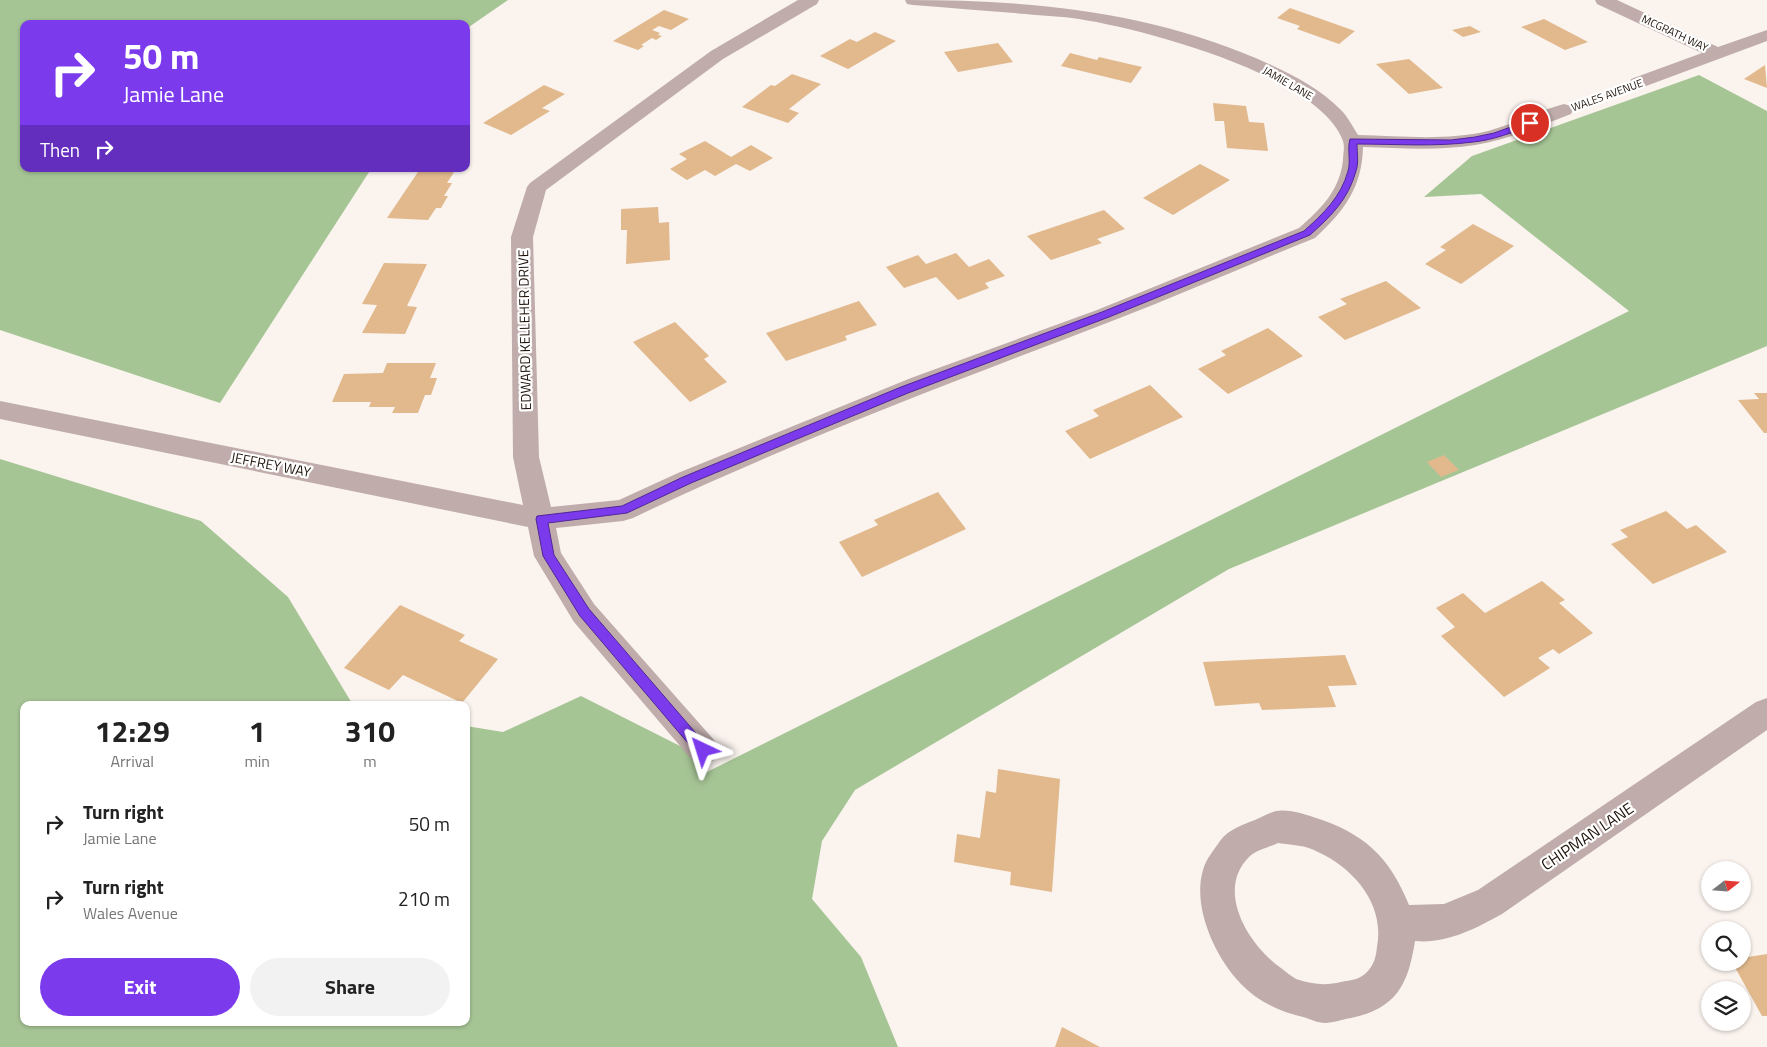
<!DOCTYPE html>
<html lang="en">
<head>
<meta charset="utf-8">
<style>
	:root { --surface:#fff; --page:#f2f2f2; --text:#222; --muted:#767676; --accent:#7c3aed }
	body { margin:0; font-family:"Titillium Web",sans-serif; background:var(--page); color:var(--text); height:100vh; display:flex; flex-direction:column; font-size:19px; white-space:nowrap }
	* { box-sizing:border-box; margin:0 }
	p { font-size:16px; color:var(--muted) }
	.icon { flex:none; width:28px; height:28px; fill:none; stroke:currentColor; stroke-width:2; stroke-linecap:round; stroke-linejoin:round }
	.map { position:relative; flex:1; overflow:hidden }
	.panel { position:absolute; left:20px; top:701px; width:450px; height:325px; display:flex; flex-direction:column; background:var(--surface); border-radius:10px; box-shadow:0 1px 4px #0004 }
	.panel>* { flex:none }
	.hud { position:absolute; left:20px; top:20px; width:450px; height:152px; border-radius:10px; box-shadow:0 1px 4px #0004; background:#7c3aed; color:#fff; overflow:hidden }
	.needle { width:32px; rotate:73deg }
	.fabs { position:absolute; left:1701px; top:861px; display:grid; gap:10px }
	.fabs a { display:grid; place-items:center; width:50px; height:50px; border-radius:50%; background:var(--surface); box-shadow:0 1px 4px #0004; font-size:25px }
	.pin { position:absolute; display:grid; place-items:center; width:42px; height:42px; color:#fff; margin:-21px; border:2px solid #fff; border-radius:50%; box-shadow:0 1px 5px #0007 }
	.me { position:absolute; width:55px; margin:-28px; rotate:319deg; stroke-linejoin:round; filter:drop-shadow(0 0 4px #0008) }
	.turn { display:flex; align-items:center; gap:18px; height:105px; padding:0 20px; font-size:22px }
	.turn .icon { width:65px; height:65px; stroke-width:2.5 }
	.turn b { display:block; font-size:35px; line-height:42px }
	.then { display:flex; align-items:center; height:48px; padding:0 20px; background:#0003; gap:10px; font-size:19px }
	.eta { display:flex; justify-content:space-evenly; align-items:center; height:85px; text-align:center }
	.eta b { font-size:30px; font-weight:700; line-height:35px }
	.action { display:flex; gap:10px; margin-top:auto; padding:10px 20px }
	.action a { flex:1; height:58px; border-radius:30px; background:var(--accent); color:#fff; font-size:20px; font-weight:700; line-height:58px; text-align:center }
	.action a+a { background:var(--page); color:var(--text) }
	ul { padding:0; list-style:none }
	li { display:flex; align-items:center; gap:15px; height:75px; padding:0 20px }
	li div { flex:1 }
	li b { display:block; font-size:19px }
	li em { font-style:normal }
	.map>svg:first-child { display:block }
	.forest { fill:#a6c595 }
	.building { fill:#e1b98d }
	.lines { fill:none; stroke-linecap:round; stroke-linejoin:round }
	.path { stroke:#988f89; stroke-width:2; stroke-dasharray:2 2.5; stroke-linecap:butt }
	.street { fill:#bfacab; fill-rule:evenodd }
	.route { fill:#7c3aed; stroke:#51269a }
	.labels { text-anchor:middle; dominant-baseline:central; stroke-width:4.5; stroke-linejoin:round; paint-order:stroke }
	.far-street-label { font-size:11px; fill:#1e120a; stroke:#fff }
	.street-label { font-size:14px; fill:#1e120a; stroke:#fff }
	.near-street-label { font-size:16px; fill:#1e120a; stroke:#fff }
</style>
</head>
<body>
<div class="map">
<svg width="1767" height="1047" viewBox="0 0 1767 1047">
	<rect width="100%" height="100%" fill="#faf3ee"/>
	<!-- forest -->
	<g class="forest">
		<polygon points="0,0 508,0 466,29 466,24 24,24 24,169 371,169 220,403 0,330"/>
		<polygon points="1699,75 1767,111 1767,346 1229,569 855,790 822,841 812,899 861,957 898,1047 0,1047 0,459 201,521 288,597 353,705 24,705 24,1022 466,1022 466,726 503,732 581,696 686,749 707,772 1629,311 1481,194 1424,197 1472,156"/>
	</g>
	<!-- building -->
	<g class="building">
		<polygon points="1290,8 1355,31 1339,44 1297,29 1300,26 1277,18"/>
		<polygon points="664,10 689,19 671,30 659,26 652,30 660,33 658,35 662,36 656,40 652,38 641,45 644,46 638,50 613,41"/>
		<polygon points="1544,19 1588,42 1565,50 1521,27"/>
		<polygon points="1470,26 1481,32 1463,37 1452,30"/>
		<polygon points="875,32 896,41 848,69 820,56 850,39 857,42"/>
		<polygon points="998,43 1013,62 958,72 944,52"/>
		<polygon points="1070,53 1097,60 1099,57 1142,67 1131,83 1061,66"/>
		<polygon points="1409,59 1443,88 1409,94 1376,64"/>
		<polygon points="1765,65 1767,88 1744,79"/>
		<polygon points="792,74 821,84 789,109 799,113 788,123 742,107 771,85 775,86"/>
		<polygon points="544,85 565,94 542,108 550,111 511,135 483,123"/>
		<polygon points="1213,103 1246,106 1249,122 1264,123 1268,151 1227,148 1224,121 1215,121"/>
		<polygon points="705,141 731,157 751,145 773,158 750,171 736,164 715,176 705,170 687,180 670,169 687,159 679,154"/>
		<polygon points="1200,164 1230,180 1173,215 1143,198"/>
		<polygon points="420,169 456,169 447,183 452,183 444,196 448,196 441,208 436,208 428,220 387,218"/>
		<polygon points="658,207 659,223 669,222 670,260 626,264 627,230 621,230 621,209"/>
		<polygon points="1104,210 1125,229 1097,239 1102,243 1051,260 1027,236"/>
		<polygon points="1473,224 1514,246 1461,284 1425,264 1446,250 1440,247"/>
		<polygon points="956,253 969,267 989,259 1005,276 985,283 989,288 958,300 936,277 904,288 886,267 918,255 926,264"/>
		<polygon points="384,263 427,264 407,306 417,307 405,334 362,333 377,305 362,304"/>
		<polygon points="1386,281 1421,308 1345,340 1318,317 1347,304 1340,299"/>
		<polygon points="859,301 877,325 845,336 847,340 786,361 766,333"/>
		<polygon points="675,322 709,356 704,359 727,382 690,402 633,342"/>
		<polygon points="1268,328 1303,356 1228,394 1198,369 1226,355 1221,351"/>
		<polygon points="387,363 436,363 430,378 437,378 431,395 425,395 418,413 392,413 395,407 369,407 371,402 332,402 344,374 383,373"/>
		<polygon points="1150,385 1183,417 1090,459 1065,431 1099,416 1093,410"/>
		<polygon points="1754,393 1767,393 1767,433 1764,433 1738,400 1759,399"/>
		<polygon points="1444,455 1459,470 1441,477 1427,462"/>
		<polygon points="938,492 966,529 862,577 839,542 878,525 874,520"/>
		<polygon points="1666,511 1687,529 1696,525 1727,552 1653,584 1611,544 1628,537 1620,530"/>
		<polygon points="1542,581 1565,600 1559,603 1593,633 1559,654 1553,649 1538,658 1550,668 1504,697 1441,636 1455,627 1436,608 1463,593 1485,613"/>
		<polygon points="400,605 465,635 459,641 498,659 462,703 403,675 389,690 344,668"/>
		<polygon points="1345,655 1357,685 1328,686 1336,707 1262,710 1259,703 1215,706 1203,662"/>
		<polygon points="998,769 1060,779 1052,892 1010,885 1011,872 954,862 957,834 980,838 986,791 996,793"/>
		<polygon points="1767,954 1767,1016 1762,1016 1732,962 1742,962 1742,958"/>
		<polygon points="1062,1027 1100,1047 1055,1047"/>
	</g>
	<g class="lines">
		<!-- path -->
		<polyline class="path" points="1592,100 1610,93"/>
		<!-- street -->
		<g class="street">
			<path d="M 798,0 L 819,0 L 817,4 L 723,59 L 546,190 L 533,237 L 539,457 L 551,507 L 619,500 L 678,473 L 911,378 L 1097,310 L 1299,228 C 1321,209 1340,190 1343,160 C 1343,154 1345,147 1343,141 C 1319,75 1143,29 1079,19 C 1061,16 1044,16 1026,14 C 988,11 951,8 913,5 L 907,4 L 905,0 C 1027,0 1144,10 1258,59 C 1287,72 1319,87 1341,110 C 1348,117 1353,127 1358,135 C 1401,136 1446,141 1488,131 C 1514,124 1538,111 1564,104 L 1571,106 L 1573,110 L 1571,114 C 1540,126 1508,140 1475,145 C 1438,151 1401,148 1363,147 C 1362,188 1344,211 1315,238 C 1247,265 1180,295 1112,321 C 951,383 789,443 633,518 L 623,521 L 556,528 L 561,553 L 594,604 L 714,740 L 719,750 L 714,760 L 703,765 L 692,760 L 574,622 L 534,556 L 528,527 L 0,419 L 0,401 L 523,505 L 513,457 L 511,237 L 527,187 L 530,183 L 711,51 Z"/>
			<polygon points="1595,0 1617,0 1718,47 1767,30 1767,41 1638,89 1631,87 1629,83 1631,79 1702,53 1597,4"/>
			<path d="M 1767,698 L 1767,730 L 1502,914 C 1475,929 1446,944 1415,941 C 1408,985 1397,1008 1351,1018 C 1343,1019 1333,1023 1325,1023 C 1318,1023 1310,1019 1303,1017 C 1280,1012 1257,1001 1241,984 C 1215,957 1192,907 1203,870 C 1206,859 1214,850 1220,841 C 1229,829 1242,825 1255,820 C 1262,817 1269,813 1276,811 C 1287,809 1302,813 1313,817 C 1364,833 1389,856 1409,905 L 1444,904 L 1478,890 L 1756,702 ZM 1278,843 C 1292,845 1306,845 1318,852 C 1355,869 1385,905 1377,947 C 1376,957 1374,964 1368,971 C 1360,980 1351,980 1341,982 C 1325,986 1312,984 1296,979 C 1291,976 1286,972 1281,968 C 1249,946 1214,890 1250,856 C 1257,850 1270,847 1278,843 Z"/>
		</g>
	</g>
	<!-- route -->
	<path class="route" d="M 1530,120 L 1534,123 L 1533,125 C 1513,132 1494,140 1473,142 C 1435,147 1395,144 1357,144 C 1357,152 1359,163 1356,171 C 1348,200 1331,216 1310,235 L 1109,317 L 908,393 L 691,483 L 627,513 L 548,523 L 554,555 L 589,609 L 707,746 L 709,750 L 707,755 L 703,757 L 698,755 L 580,616 L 543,556 L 536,519 L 537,516 L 622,506 L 683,477 L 901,387 L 1102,312 L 1304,231 C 1323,214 1341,197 1348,171 C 1351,161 1347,149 1350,139 L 1451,140 L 1475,137 L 1494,133 Z"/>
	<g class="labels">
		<!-- far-street labels -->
		<g class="far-street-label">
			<text transform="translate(1675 33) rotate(25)">MCGRATH WAY</text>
			<text transform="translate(1288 83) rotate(30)">JAMIE LANE</text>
			<text transform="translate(1607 95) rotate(-20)">WALES AVENUE</text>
		</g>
		<!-- street labels -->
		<g class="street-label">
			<text transform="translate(524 330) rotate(-91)">EDWARD KELLEHER DRIVE</text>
			<text transform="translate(271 464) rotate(11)">JEFFREY WAY</text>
		</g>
		<!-- near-street labels -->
		<g class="near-street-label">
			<text transform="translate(1587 836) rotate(-34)">CHIPMAN LANE</text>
		</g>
	</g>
</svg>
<div class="fabs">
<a><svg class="needle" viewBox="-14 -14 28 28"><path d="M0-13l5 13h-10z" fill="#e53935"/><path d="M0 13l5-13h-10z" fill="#767676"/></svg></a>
<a><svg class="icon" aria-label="search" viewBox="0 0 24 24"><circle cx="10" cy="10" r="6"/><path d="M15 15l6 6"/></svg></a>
<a><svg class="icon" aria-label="layers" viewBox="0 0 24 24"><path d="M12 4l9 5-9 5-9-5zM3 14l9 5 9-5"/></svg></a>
</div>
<div class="pin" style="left:1530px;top:123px;background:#d93025"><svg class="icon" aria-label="arrive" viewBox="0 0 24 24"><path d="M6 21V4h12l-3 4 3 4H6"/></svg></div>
<svg class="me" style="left:703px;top:750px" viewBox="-20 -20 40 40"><path d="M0-17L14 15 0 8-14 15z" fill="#7c3aed" stroke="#fff" stroke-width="4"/></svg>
<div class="hud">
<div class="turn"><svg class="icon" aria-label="right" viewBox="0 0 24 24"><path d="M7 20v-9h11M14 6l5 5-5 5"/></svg><div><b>50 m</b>Jamie Lane</div></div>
<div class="then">Then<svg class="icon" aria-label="right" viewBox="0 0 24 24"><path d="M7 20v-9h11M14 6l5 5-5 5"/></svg></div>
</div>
<section class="panel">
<div class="eta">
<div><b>12:29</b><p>Arrival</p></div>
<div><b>1</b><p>min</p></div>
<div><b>310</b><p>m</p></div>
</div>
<ul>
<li><svg class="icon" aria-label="right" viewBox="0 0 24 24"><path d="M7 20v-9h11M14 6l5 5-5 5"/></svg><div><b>Turn right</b><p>Jamie Lane</p></div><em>50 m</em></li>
<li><svg class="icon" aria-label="right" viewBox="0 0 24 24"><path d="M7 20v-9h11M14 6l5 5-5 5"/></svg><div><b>Turn right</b><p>Wales Avenue</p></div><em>210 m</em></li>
</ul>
<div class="action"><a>Exit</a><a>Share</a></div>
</section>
</div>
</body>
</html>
